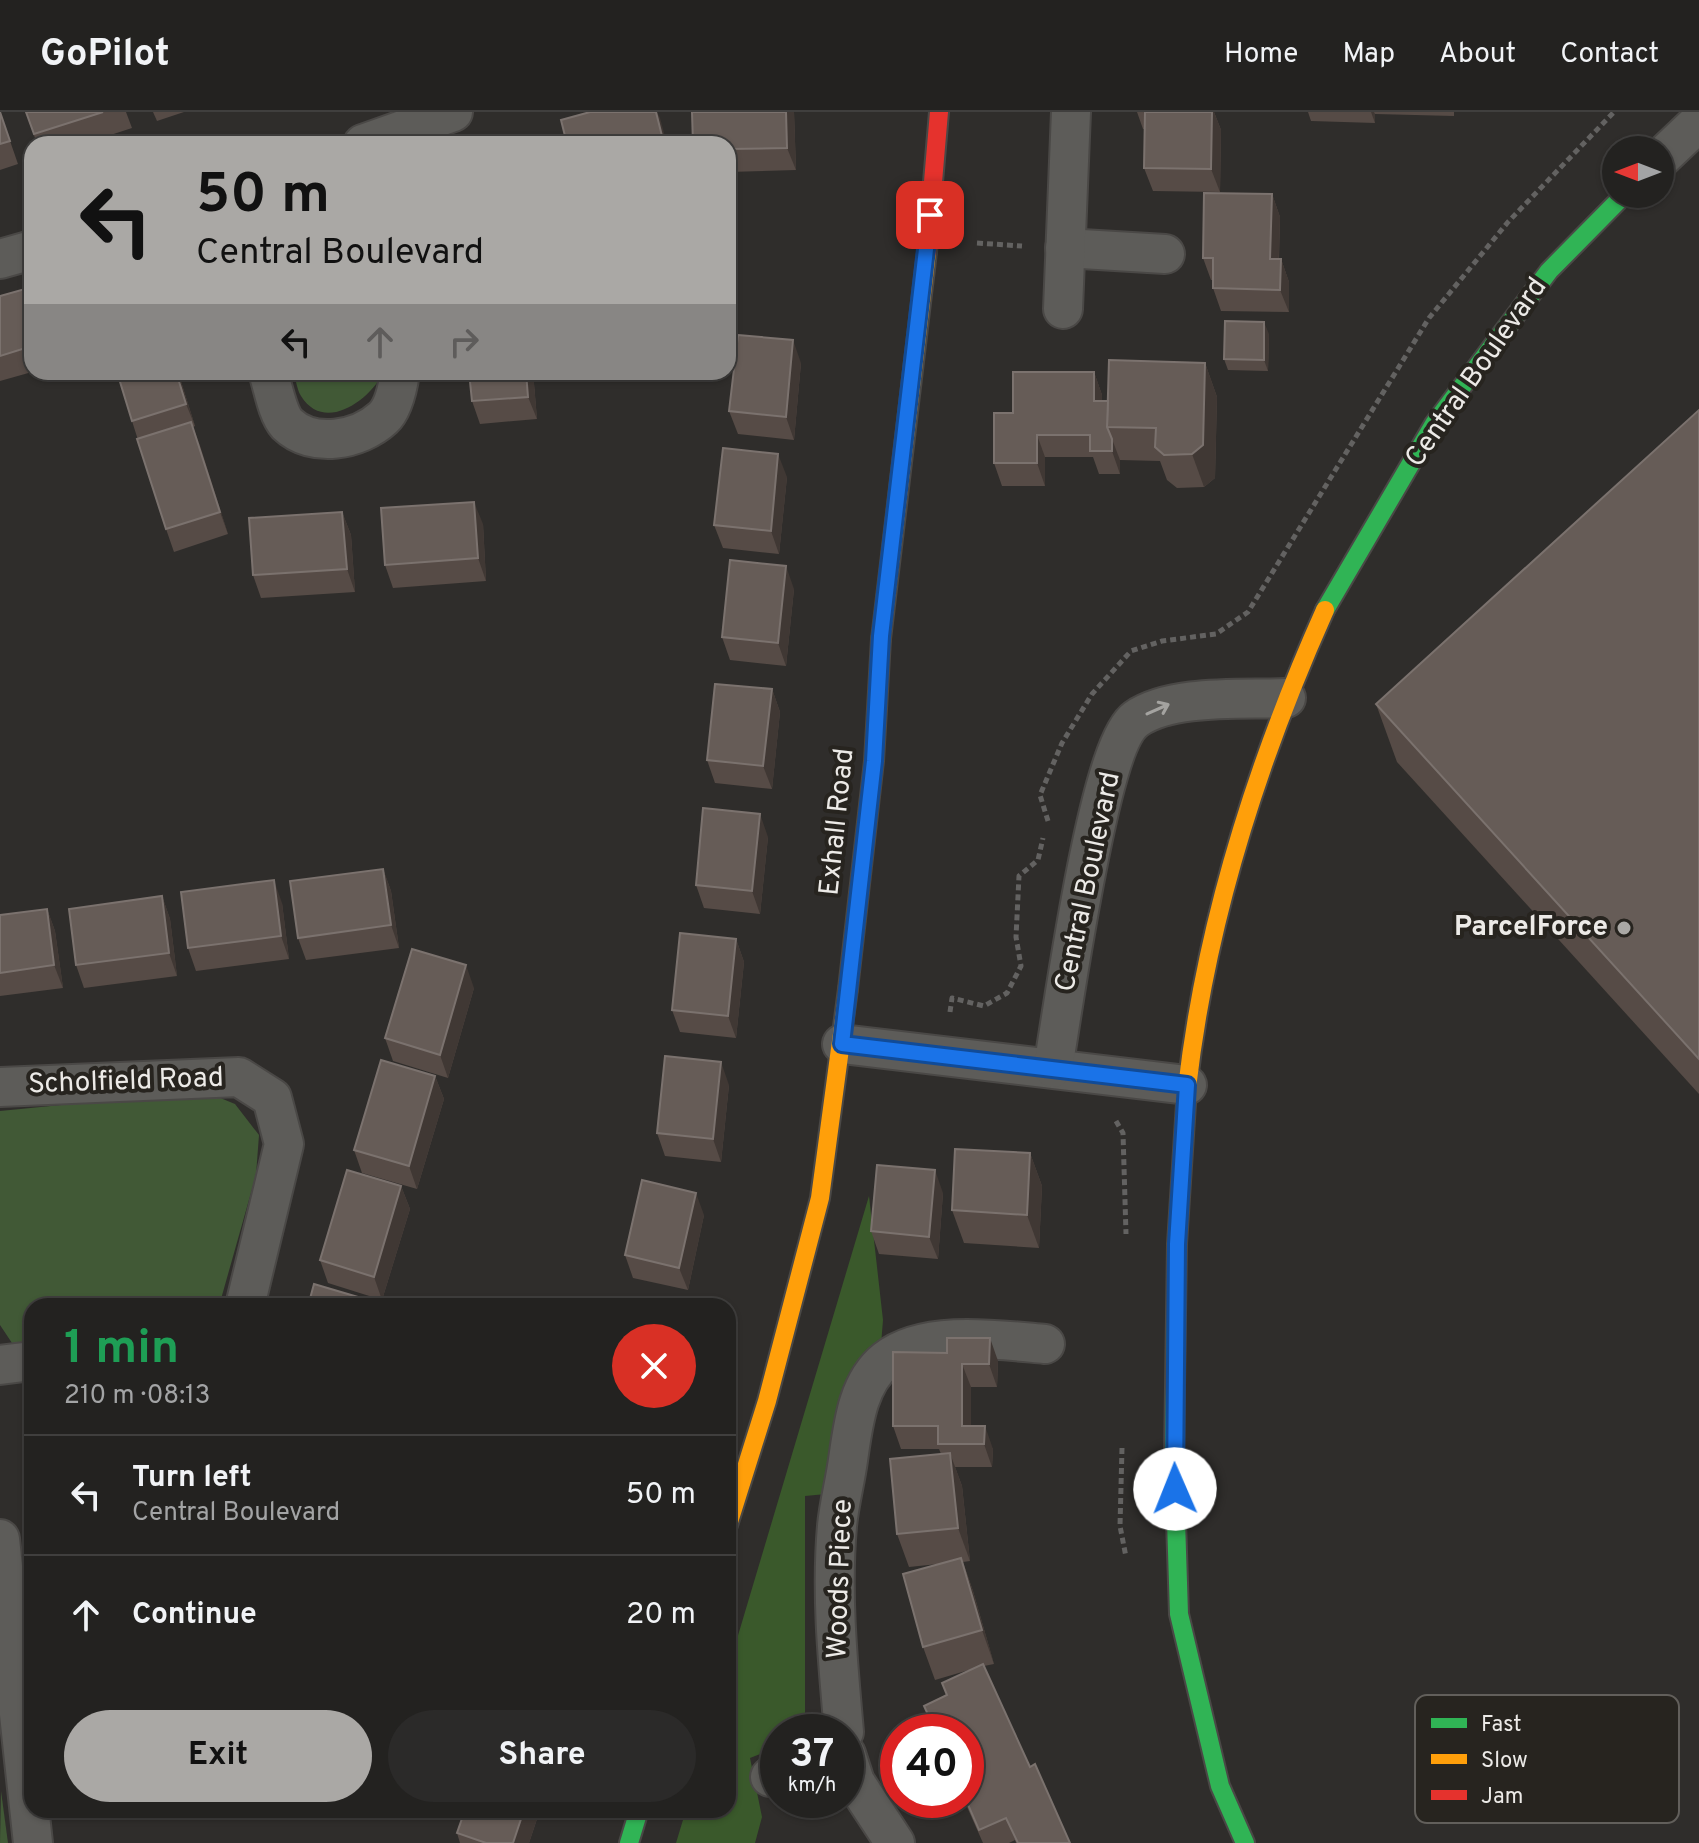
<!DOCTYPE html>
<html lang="en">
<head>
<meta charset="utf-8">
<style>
	:root { --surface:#232220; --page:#2b2a29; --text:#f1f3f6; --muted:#a3a4a5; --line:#403f3e; --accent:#aaa8a5 }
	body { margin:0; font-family:Overpass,sans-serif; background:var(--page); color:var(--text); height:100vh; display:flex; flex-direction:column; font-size:30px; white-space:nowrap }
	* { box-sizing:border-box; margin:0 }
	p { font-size:26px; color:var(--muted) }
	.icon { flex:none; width:44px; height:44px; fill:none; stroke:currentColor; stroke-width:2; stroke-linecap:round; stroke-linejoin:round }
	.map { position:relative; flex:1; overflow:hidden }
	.sheet { position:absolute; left:24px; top:1186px; width:712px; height:520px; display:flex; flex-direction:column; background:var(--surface); border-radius:24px; box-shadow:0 2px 6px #0004,0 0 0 2px var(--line) }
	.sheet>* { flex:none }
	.banner { position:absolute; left:24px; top:24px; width:712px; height:244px; border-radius:24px; box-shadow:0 2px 6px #0004,0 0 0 2px var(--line); background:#aaa8a5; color:#111; overflow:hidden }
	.needle { width:52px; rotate:270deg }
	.controls { position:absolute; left:1602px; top:24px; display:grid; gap:16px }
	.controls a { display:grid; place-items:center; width:72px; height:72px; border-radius:50%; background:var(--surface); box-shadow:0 2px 6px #0004,0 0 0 2px var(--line); font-size:40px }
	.speed { position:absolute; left:760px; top:1602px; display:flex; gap:16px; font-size:40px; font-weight:700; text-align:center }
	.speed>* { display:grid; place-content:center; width:104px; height:104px; border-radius:50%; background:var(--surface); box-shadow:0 2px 6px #0004,0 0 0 2px var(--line); line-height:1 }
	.speed small { font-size:20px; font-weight:400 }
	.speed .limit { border:12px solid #d22; background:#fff; color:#111 }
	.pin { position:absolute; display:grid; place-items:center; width:68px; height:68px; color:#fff; margin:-34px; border-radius:16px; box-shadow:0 4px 12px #0006 }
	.me { position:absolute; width:88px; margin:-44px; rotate:359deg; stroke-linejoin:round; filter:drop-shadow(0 0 6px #0008) }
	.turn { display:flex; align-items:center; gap:28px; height:168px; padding:0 40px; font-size:36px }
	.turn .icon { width:104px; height:104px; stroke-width:2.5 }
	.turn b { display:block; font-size:56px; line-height:68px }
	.lanes { display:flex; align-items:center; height:76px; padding:0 40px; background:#0003; justify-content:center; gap:40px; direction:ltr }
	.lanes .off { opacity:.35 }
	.round { display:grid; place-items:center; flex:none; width:84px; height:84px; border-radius:42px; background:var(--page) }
	.summary { display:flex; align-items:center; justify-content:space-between; height:136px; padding:0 40px }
	h1 { font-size:48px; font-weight:700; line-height:60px; color:#1e9e55 }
	.primary-button { display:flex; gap:16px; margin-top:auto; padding:16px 40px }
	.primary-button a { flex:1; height:92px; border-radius:48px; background:var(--accent); color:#111; font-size:32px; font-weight:700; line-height:92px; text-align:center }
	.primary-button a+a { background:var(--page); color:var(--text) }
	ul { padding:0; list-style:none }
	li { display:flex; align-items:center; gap:24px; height:120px; padding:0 40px; border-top:2px solid var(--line) }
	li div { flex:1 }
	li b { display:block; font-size:30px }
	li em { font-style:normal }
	header { display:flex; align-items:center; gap:48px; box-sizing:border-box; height:112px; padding:0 40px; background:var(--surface); border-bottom:2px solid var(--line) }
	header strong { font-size:38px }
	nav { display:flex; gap:44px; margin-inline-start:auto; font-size:28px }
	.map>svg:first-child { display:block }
	.green { fill:#415936 }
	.forest { fill:#3a592b }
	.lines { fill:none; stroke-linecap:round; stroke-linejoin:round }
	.street-casing { stroke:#4a4846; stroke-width:42 }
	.fast-casing { stroke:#4a4846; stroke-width:22 }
	.slow-casing { stroke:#4a4846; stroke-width:22 }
	.jam-casing { stroke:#4a4846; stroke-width:22 }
	.path { stroke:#636261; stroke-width:5; stroke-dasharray:6 4; stroke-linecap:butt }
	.street { stroke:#5d5c59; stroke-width:38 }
	.fast { stroke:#30b455; stroke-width:18 }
	.slow { stroke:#ff9f0a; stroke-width:18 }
	.jam { stroke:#e5322d; stroke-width:18 }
	.wall { fill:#564b46 }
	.shaded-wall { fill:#403834 }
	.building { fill:#665c57; stroke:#7b726e; stroke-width:2 }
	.oneway { stroke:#a4a3a0 }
	.route-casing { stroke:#114b97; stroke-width:20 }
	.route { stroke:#1a73e8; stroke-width:14 }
	.poi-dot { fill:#aaa8a5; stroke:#27241f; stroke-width:3 }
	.labels { text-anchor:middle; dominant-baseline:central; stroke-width:8; stroke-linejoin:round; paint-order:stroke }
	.street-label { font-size:28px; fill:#eceae7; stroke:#27241f }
	.poi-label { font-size:28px; font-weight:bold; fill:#eceae7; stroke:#27241f; text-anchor:end }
	.key { fill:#27241f; stroke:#625f5b; stroke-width:2 }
	.key-label { font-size:22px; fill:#eceae7 }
</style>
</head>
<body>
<header>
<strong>GoPilot</strong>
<nav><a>Home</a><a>Map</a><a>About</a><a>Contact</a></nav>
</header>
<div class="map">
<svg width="1699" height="1731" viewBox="0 0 1699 1731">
	<rect width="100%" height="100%" fill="#2f2d2b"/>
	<!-- green -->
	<g class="green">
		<path d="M 293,260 L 382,260 L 382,263 C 368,289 324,321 301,284 C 297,278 296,267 293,260 Z"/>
		<polygon points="213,983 235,992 259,1023 256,1063 221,1187 210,1194 32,1194 32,1229 12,1231 0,1213 0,999 132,986"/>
		<polygon points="1,1679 8,1731 0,1731"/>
	</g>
	<!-- forest -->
	<polygon class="forest" points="869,1084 883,1208 881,1233 826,1382 805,1384 805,1620 778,1620 778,1635 750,1646 762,1705 755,1731 676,1731 686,1698 728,1698 728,1557"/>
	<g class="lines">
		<defs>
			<g id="street">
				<polyline points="363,32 453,0"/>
				<polyline points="1660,47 1699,10"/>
				<polyline points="1065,136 1165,142"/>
				<polyline points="0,147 32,138"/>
				<polyline points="1063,197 1071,0"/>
				<path d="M 268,260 C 273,274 277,301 287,312 C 313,337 359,328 383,306 C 394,296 398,274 400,260"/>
				<polyline points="842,932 1187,973"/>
				<path d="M 1053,956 C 1063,899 1098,634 1136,607 C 1172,582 1243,588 1286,586"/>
				<polyline points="0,975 239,965 272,986 284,1032 245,1194"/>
				<polyline points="0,1253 32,1249"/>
				<polyline points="0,1427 33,1731"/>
				<path d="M 844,1620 C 838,1552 831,1483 837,1414 C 839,1392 845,1370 848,1348 C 853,1314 857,1271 886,1248 C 924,1217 1000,1228 1045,1232"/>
				<polyline points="846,1642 855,1670 895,1731"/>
				<polyline points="770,1665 778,1662"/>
			</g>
			<g id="fast">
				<polyline points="1325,498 1434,312 1549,159 1625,82"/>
				<polyline points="1187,976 1177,1132 1174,1346 1179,1502 1220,1674 1245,1731"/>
				<polyline points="629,1731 639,1698"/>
			</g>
			<g id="slow">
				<polyline points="881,527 927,140"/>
				<path d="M 1187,976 C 1206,809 1257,650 1325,498"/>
				<polyline points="728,1413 767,1289 820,1086 848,877"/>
			</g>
			<g id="jam">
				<polyline points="927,140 939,0"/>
				<polyline points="848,877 874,649 881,527"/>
			</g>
		</defs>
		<!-- street casing -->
		<use href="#street" class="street-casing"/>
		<!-- fast casing -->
		<use href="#fast" class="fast-casing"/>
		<!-- slow casing -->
		<use href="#slow" class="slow-casing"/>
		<!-- jam casing -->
		<use href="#jam" class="jam-casing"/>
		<!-- path -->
		<g class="path">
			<polyline points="977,131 1022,134"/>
			<polyline points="1048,709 1040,683 1062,631 1092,582 1131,539 1162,529 1216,522 1248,500 1429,206 1508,110 1614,0"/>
			<polyline points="950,900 952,886 984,894 1007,881 1021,854 1016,825 1019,764 1038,748 1043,726"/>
			<polyline points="1116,1009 1123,1021 1126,1122"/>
			<polyline points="1122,1336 1120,1414 1126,1445"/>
		</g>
		<!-- street -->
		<use href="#street" class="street"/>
		<!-- fast -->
		<use href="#fast" class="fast"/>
		<!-- slow -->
		<use href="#slow" class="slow"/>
		<!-- jam -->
		<use href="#jam" class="jam"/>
	</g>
	<!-- wall -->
	<g class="wall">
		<polygon points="0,0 18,52 0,58"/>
		<polygon points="26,0 126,0 132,16 83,32 37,32"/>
		<polygon points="153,0 184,0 157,9"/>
		<polygon points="692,0 794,0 796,58 728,60 728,32"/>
		<polygon points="1137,0 1214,0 1221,18 1220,80 1153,79 1144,56 1145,17 1143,17"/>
		<polygon points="1308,0 1454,0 1454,4 1375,2 1375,11 1311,9"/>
		<polygon points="1272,82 1280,105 1279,147 1281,147 1289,170 1289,200 1221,199 1213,176 1213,168 1211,168 1203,146"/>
		<polygon points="32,175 32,260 0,269 0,184"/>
		<polygon points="1269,222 1268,259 1228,258 1224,247"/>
		<polygon points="801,251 794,328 738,322 729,299"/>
		<polygon points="1205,251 1217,285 1215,366 1204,375 1177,376 1167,368 1160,349 1120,348 1120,362 1099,362 1093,345 1045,345 1045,374 1002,374 994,351 1013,301 1094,260 1102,283 1102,289 1108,289"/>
		<polygon points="178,260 195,314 193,315 228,422 174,440 166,417 132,309"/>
		<polygon points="533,260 537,307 480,312 472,289"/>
		<polygon points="1699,298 1699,982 1397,650 1376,592"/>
		<polygon points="787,365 779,442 723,436 714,413"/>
		<polygon points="342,400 351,423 355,480 261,486 253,463"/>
		<polygon points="483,412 486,469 393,476 385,453"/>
		<polygon points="794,477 786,554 730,548 722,525"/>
		<polygon points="772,577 780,600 772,677 715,671 707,648"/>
		<polygon points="768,725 760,802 704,796 696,773"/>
		<polygon points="383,757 391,779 399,836 306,848 298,826"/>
		<polygon points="162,784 170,807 177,864 84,876 76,853"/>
		<polygon points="282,791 289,847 196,859 188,836"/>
		<polygon points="47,797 55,819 63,876 0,884 0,803"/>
		<polygon points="736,827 744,850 736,926 680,920 672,898"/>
		<polygon points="474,876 448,966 393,949 385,926"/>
		<polygon points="435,964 444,987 417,1077 362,1061 354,1038"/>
		<polygon points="729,973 721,1050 665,1044 657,1021"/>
		<polygon points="1030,1041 1042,1074 1039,1136 964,1131 952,1098"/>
		<polygon points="401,1074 410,1097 382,1188 328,1171 320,1148"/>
		<polygon points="943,1081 938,1147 879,1142 871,1119"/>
		<polygon points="704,1103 688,1178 633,1166 625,1143"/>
		<polygon points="893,1240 998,1249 997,1275 971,1275 971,1314 993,1337 992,1355 955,1355 962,1374 970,1449 963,1450 973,1479 994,1552 984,1554 1030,1655 1070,1731 1016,1731 1015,1728 1009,1731 983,1731 964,1688 966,1688 966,1620 934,1620 924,1594 946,1583 969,1558 935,1568 923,1535 938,1452 909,1455 897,1422 941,1342 939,1337 901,1337 893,1314"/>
		<polygon points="465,1698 540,1698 529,1731 460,1731 457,1721"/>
	</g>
	<!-- shaded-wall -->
	<g class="shaded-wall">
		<polygon points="656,0 657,0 660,6 667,32 664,32"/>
		<polygon points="786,0 794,0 796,58 787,36"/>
		<polygon points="1212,0 1214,0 1221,18 1220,80 1211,57"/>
		<polygon points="1371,0 1374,0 1375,2 1375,11"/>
		<polygon points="1272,82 1280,105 1278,170 1270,147"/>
		<polygon points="1281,147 1289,170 1289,200 1280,178"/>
		<polygon points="1264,210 1269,222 1268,259 1264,248"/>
		<polygon points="793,228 801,251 794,328 786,305"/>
		<polygon points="1205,251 1217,285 1215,366 1204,375 1192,342"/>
		<polygon points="176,260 178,260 195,314 186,292"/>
		<polygon points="526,260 533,260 537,307 528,285"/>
		<polygon points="1094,260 1102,283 1102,312 1094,289"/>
		<polygon points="191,310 200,333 228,422 220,400"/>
		<polygon points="1037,323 1045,345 1045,374 1037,351"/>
		<polygon points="1112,327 1120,348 1120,362 1112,339"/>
		<polygon points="778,342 787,365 779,442 771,419"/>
		<polygon points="474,390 483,412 486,469 478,446"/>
		<polygon points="342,400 351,423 355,480 347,457"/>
		<polygon points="786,454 794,477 786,554 778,531"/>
		<polygon points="772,577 780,600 772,677 763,654"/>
		<polygon points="760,702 768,725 760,802 752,779"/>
		<polygon points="383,757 391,779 399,836 391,813"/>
		<polygon points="274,768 282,791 289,847 281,824"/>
		<polygon points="162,784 170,807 177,864 169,841"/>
		<polygon points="47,797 55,819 63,876 54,853"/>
		<polygon points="736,827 744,850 736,926 728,904"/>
		<polygon points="466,853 474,876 448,966 440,943"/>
		<polygon points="721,950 729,973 721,1050 713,1027"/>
		<polygon points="435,964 444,987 417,1077 409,1054"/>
		<polygon points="1030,1041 1042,1074 1039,1136 1027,1103"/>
		<polygon points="935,1058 943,1081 938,1147 929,1125"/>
		<polygon points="401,1074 410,1097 382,1188 374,1165"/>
		<polygon points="696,1081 704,1103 688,1178 679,1156"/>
		<polygon points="990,1226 998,1249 997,1275 989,1252"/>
		<polygon points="962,1252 971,1275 971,1332 962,1314"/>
		<polygon points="985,1314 993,1337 992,1355 984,1332"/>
		<polygon points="950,1341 962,1374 970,1449 958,1416"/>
		<polygon points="961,1446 973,1479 994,1552 982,1518"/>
		<polygon points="524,1698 540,1698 529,1731 513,1731"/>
	</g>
	<!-- building -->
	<g class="building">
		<polygon points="0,0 10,29 0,32"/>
		<polygon points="26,0 103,0 34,22"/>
		<polygon points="590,0 656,0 664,32 567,32 561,8"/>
		<polygon points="692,0 786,0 787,36 728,37 728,32 693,32"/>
		<polygon points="1145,0 1212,0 1211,57 1144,56"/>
		<polygon points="1204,81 1272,82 1270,147 1281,147 1280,178 1213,176 1213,146 1203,146"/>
		<polygon points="32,175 32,234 0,244 0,184"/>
		<polygon points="1225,209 1264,210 1264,248 1224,247"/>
		<polygon points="738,223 793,228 786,305 729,299"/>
		<polygon points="1109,248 1205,251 1203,333 1192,342 1164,343 1155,335 1156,316 1107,315"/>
		<polygon points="117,260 176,260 186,292 132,309"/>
		<polygon points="469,260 526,260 528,285 472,289"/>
		<polygon points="1013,260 1094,260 1094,289 1108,289 1107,315 1112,327 1112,339 1090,339 1090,323 1037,323 1037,351 994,351 994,301 1013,301"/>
		<polygon points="1699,298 1699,947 1376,592"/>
		<polygon points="191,310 220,400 166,417 137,327"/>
		<polygon points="723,336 778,342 771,419 714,413"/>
		<polygon points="474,390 478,446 385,453 381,396"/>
		<polygon points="342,400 347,457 253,463 249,406"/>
		<polygon points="730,448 786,454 778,531 722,525"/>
		<polygon points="715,572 772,577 763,654 707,648"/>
		<polygon points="703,696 760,702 752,779 696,773"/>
		<polygon points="383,757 391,813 298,826 290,769"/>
		<polygon points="274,768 281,824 188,836 181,780"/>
		<polygon points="162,784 169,841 76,853 69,797"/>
		<polygon points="47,797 54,853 0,861 0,803"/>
		<polygon points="680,821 736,827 728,904 672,898"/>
		<polygon points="412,837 466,853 440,943 385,926"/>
		<polygon points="665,944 721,950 713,1027 657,1021"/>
		<polygon points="381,948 435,964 409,1054 354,1038"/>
		<polygon points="955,1037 1030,1041 1027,1103 952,1098"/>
		<polygon points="877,1053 935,1058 929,1125 871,1119"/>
		<polygon points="347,1058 401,1074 374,1165 320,1148"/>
		<polygon points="642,1068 696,1081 679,1156 625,1143"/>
		<polygon points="314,1172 368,1188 366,1194 308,1194"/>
		<polygon points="625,1190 639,1194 623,1194"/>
		<polygon points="947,1226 990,1226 989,1252 962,1252 962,1314 985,1314 984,1332 938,1332 938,1314 893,1314 893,1240 947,1241"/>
		<polygon points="950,1341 958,1416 897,1422 890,1347"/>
		<polygon points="961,1446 982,1518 923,1535 903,1462"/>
		<polygon points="983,1552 1030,1655 1035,1652 1070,1731 1018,1731 1006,1706 979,1718 966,1688 966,1620 936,1620 924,1594 947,1583 942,1571"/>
		<polygon points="465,1698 524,1698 513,1731 486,1731 457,1721"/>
	</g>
	<!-- one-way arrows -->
	<defs><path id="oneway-shaft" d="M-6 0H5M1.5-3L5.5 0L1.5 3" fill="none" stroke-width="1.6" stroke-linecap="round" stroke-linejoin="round" transform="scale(2)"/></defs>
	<use class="oneway" href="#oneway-shaft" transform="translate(1158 597) rotate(-24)"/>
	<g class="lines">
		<defs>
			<polyline id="route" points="930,103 881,524 874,649 842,932 1187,973 1177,1132 1175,1377"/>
		</defs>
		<!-- route casing -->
		<use href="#route" class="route-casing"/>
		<!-- route -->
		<use href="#route" class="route"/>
	</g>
	<!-- markers -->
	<circle class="poi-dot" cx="1624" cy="816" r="8"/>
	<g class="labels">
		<!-- street labels -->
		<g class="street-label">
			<text transform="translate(1477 261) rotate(-55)">Central Boulevard</text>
			<text transform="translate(838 710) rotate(-84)">Exhall Road</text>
			<text transform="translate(1089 770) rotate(-78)">Central Boulevard</text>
			<text transform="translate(126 970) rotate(-2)">Scholfield Road</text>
			<text transform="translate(841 1467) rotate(-88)">Woods Piece</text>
		</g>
		<!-- poi labels -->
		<g class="poi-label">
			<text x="1608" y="816">ParcelForce</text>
		</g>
	</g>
	<!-- legend -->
	<rect x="1415" y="1583" width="264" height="128" rx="12" class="key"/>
	<rect x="1431" y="1606" width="36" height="10" fill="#30b455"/>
	<rect x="1431" y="1642" width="36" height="10" fill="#ff9f0a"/>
	<rect x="1431" y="1678" width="36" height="10" fill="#e5322d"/>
	<g class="key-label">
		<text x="1481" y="1619">Fast</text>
		<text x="1481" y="1655">Slow</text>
		<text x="1481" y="1691">Jam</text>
	</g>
</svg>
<div class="controls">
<a><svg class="needle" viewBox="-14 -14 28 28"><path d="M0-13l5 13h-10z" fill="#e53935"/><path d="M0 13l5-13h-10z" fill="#a3a4a5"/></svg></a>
</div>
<div class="speed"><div>37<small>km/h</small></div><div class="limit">40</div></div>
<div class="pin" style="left:930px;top:103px;background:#d93025"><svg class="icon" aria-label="arrive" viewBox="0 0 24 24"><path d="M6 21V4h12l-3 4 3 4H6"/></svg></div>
<svg class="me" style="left:1175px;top:1377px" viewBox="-20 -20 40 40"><circle r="19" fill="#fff"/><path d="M0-13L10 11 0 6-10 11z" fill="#1a73e8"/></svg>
<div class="banner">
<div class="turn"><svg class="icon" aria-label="left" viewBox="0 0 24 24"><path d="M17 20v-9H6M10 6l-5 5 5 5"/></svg><div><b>50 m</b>Central Boulevard</div></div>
<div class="lanes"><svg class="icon" aria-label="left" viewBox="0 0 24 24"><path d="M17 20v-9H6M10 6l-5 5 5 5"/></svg><svg class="icon off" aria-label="ahead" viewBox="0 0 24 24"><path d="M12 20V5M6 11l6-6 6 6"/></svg><svg class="icon off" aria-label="right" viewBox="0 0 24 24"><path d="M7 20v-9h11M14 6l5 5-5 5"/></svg></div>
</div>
<section class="sheet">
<div class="summary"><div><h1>1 min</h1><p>210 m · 08:13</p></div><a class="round" style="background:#d93025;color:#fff"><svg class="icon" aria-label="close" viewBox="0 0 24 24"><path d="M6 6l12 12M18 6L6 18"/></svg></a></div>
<ul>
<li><svg class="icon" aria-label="left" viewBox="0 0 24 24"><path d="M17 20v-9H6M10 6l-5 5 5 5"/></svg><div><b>Turn left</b><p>Central Boulevard</p></div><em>50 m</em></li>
<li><svg class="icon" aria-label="ahead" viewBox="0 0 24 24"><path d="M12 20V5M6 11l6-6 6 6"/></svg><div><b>Continue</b></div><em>20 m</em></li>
</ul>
<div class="primary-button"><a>Exit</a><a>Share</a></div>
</section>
</div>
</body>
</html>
